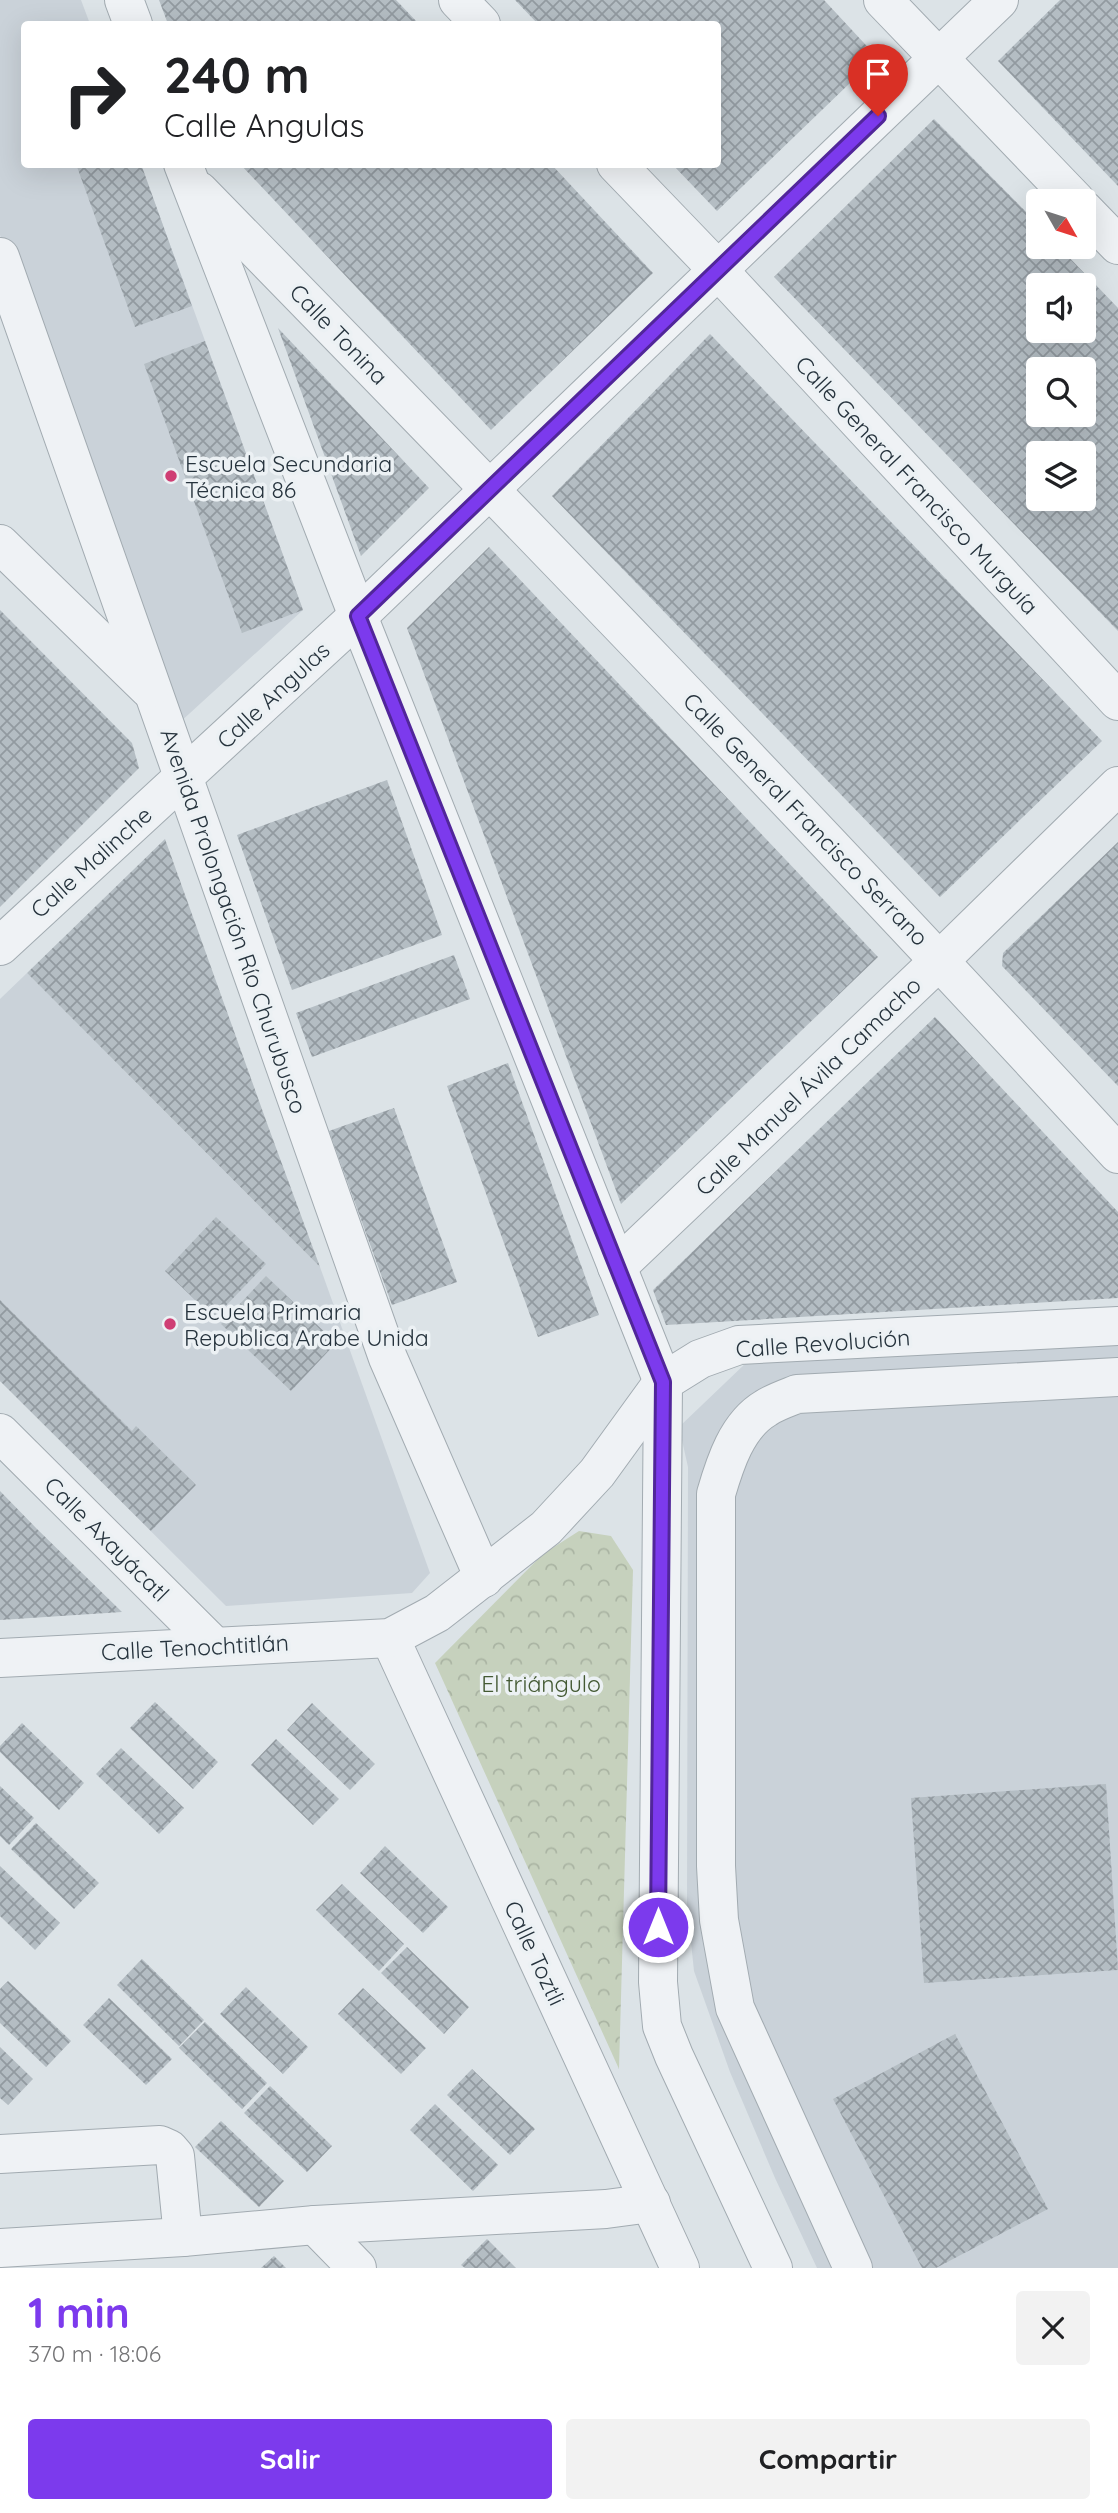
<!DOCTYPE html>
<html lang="es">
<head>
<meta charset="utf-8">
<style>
	:root { --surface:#fff; --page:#f2f2f2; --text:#202124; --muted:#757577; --accent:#7c3aed }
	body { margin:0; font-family:Quicksand,sans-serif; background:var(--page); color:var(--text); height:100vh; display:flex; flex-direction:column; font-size:26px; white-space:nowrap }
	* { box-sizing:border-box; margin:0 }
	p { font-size:23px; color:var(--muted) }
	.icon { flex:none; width:38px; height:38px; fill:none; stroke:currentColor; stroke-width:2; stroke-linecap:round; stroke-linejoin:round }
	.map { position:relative; height:2268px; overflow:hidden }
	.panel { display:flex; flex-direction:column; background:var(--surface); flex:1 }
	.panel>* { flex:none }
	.top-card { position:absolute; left:21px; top:21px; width:700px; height:147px; border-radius:7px; box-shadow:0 7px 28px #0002; background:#fff; color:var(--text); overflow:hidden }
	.needle { width:46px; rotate:129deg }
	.buttons { position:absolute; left:1026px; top:189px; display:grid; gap:14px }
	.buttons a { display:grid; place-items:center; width:70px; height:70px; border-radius:7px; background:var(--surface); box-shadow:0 7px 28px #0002; font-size:35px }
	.pin { position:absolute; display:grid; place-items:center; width:60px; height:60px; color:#fff; margin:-72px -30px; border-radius:50% 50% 50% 0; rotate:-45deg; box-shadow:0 0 7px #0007 }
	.pin .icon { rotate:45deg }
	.me { position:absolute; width:77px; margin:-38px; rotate:0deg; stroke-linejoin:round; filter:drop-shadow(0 0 5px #0008) }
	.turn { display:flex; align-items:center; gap:24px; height:147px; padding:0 28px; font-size:32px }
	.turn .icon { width:91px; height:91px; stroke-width:2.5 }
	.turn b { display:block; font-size:49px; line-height:60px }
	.round { display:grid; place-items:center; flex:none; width:74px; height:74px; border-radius:7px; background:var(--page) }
	.overview { display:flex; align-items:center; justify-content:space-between; height:119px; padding:0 28px }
	h1 { font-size:42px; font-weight:700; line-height:52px; color:var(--accent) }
	.cta { display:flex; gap:14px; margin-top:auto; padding:14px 28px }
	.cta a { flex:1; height:80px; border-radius:7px; background:var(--accent); color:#fff; font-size:28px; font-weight:700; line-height:80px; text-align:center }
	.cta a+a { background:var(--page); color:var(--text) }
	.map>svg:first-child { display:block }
	.built { fill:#cad2d9 }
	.park { fill:url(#park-crowns) }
	.building { fill:url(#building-cross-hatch); fill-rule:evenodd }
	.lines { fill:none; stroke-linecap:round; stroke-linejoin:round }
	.minor-casing { stroke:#a2abb1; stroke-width:40 }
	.minor { stroke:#eff2f5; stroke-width:38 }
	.route-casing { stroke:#51269a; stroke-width:18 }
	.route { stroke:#7c3aed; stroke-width:12 }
	.poi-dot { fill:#cf3e74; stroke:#ecf1f4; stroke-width:2.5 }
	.labels { text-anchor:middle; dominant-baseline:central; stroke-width:7; stroke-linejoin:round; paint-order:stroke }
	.street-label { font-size:23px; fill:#26333d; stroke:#ecf1f4 }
	.poi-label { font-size:23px; fill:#26333d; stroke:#ecf1f4; text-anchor:start }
	.park-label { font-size:23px; fill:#435933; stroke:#ecf1f4 }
</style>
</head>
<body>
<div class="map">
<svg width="1118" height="2268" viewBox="0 0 1118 2268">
	<defs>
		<pattern id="park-crowns" width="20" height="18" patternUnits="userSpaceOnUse" patternTransform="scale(1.75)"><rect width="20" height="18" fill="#c6d1bd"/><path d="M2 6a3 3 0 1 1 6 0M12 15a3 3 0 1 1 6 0" fill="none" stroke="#aab4a3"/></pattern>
		<pattern id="building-cross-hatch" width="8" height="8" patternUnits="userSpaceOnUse" patternTransform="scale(1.75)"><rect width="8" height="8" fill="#b4bdc3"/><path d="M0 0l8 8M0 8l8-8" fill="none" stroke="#929aa0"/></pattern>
	</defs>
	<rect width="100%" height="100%" fill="#dce3e7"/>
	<!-- built -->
	<g class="built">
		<polygon points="0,0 81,0 90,24 24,24 24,164 141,165 303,610 178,724 0,235"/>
		<polygon points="27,973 320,1267 430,1573 412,1593 226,1606 0,1381 0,999"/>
		<polygon points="1118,1342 1118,2268 817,2268 775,2178 730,2072 694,1971 687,1904 688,1467 679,1427 747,1362"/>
	</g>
	<!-- park -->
	<polygon class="park" points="579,1531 611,1536 633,1570 619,2069 435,1663 543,1554"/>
	<!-- building -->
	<g class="building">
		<polygon points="159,0 396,0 419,24 168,24"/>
		<polygon points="515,0 824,0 877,57 717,211 672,164 718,164 718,24 538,24"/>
		<polygon points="1060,0 1118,0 1118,186 998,61"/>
		<path d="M 934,119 L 1038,224 L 1038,247 L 1059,247 L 1118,308 L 1118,631 L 774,277 ZM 1038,285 L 1083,285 L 1083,331 L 1038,331 ZM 1038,369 L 1083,369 L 1083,415 L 1038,415 ZM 1038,453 L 1083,453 L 1083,499 L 1038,499 Z"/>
		<polygon points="76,164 141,164 192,306 135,327"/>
		<polygon points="240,164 551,164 653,273 491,430"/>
		<polygon points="278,328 429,488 361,556"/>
		<polygon points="710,334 1102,741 940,897 552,496"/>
		<polygon points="205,341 303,610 242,633 144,364"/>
		<polygon points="489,547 878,957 621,1204 407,628"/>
		<polygon points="0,610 132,743 139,768 0,907"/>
		<polygon points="387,780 442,935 292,990 237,835"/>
		<polygon points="165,839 268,1126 320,1267 27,973"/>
		<polygon points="1118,842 1118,1086 1002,966 1003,953"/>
		<polygon points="454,955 470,999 312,1057 296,1013"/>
		<polygon points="935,1017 1118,1212 1118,1298 666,1325 653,1290"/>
		<polygon points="508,1063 599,1315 538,1337 447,1086"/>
		<polygon points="394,1108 457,1282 392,1305 329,1131"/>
		<polygon points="216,1217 266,1264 214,1318 165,1271"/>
		<polygon points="266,1276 336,1343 291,1391 221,1324"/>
		<polygon points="0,1300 132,1431 136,1426 196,1485 151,1531 0,1381"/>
		<polygon points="0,1491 37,1529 122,1612 0,1620"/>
		<polygon points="155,1702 218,1762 193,1789 130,1728"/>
		<polygon points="312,1703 375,1764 350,1790 287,1730"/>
		<polygon points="22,1723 84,1783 59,1810 0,1752 0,1746"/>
		<polygon points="276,1739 339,1799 313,1825 251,1765"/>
		<polygon points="121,1748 184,1808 159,1834 96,1774"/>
		<polygon points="1106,1784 1118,1970 924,1983 911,1798"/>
		<polygon points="0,1786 34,1818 9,1845 0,1836"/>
		<polygon points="36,1823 99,1883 74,1909 11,1849"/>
		<polygon points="385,1846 448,1907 423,1933 360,1873"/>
		<polygon points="0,1866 60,1923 35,1950 0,1916"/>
		<polygon points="342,1884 404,1944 379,1971 316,1910"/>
		<polygon points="407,1947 469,2007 444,2034 381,1973"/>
		<polygon points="142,1959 204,2020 179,2046 117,1985"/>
		<polygon points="8,1981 71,2041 46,2067 0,2023 0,1989"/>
		<polygon points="246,1987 308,2047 283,2074 220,2014"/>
		<polygon points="363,1988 426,2048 401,2074 338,2014"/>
		<polygon points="109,1998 172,2059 146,2085 83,2025"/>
		<polygon points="205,2022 267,2083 242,2109 179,2048"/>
		<polygon points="955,2034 1048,2209 936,2268 922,2268 833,2099"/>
		<polygon points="0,2047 33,2079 8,2105 0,2098"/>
		<polygon points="472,2069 535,2129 510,2155 447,2095"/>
		<polygon points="270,2086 332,2146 307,2172 244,2113"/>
		<polygon points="435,2104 498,2165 473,2191 410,2130"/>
		<polygon points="221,2121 284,2181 259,2207 195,2147"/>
		<polygon points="487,2239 516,2268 465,2268 461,2265"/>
		<polygon points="274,2256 286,2268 261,2268"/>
	</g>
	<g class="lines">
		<defs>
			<g id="minor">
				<polyline points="124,0 133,24"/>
				<polyline points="458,0 481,24"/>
				<polyline points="883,0 1076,201"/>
				<polyline points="183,164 358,616 663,1382 658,1982 662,2026 674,2056 773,2268"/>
				<polyline points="616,164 717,269 1118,701"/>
				<path d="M 199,191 C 509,508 818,827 1118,1154"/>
				<polyline points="1083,209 1118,245"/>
				<polyline points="0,257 388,1358 484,1578"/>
				<polyline points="0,544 149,689"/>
				<polyline points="0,946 358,616 999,0"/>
				<polyline points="617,1267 940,960 1118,786"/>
				<polyline points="0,1433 214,1646"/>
				<polyline points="390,1638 680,2268"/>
				<polyline points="0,1658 390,1638 437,1613 546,1528 597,1473 663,1382 700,1359 739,1345 1118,1326"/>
				<polyline points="0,2154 160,2145 169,2149 175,2156 183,2237"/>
				<polyline points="315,2225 357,2268"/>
				<polyline points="0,2248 183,2237 315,2225 606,2209 651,2203"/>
				<path d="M 853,2268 L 735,2008 L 719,1920 L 716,1866 L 716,1494 C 725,1463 737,1425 766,1408 C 775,1402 787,1398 797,1394 L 1118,1377"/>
			</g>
		</defs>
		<!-- minor casing -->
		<use href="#minor" class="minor-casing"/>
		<!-- minor -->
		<use href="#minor" class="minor"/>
	</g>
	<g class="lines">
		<defs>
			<polyline id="route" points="658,1927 663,1382 358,616 878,116"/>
		</defs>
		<!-- route casing -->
		<use href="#route" class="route-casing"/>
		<!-- route -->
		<use href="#route" class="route"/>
	</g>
	<!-- markers -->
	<g class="poi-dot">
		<circle cx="171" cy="476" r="7"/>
		<circle cx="170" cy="1324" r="7"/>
	</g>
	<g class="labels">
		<!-- street labels -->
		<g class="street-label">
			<text transform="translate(339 334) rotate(46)">Calle Tonina</text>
			<text transform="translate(917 485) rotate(47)">Calle General Francisco Murguía</text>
			<text transform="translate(273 695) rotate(-43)">Calle Angulas</text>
			<text transform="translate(806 819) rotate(46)">Calle General Francisco Serrano</text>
			<text transform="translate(91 862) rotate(-42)">Calle Malinche</text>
			<text transform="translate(234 921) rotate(71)">Avenida Prolongación Río Churubusco</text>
			<text transform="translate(808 1086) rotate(-44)">Calle Manuel Ávila Camacho</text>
			<text transform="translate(823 1343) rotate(-4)">Calle Revolución</text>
			<text transform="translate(107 1539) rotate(45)">Calle Axayácatl</text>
			<text transform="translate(195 1647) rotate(-3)">Calle Tenochtitlán</text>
			<text transform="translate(535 1953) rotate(65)">Calle Toztli</text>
		</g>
		<!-- poi labels -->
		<g class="poi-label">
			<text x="185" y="463">Escuela Secundaria<tspan x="185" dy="26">Técnica 86</tspan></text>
			<text x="184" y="1311">Escuela Primaria<tspan x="184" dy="26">Republica Arabe Unida</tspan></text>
		</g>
		<!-- park labels -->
		<g class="park-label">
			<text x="541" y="1683">El triángulo</text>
		</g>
	</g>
</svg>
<div class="buttons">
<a><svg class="needle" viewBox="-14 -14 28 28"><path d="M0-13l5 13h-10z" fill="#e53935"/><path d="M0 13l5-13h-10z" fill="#757577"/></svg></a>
<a><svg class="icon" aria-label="sound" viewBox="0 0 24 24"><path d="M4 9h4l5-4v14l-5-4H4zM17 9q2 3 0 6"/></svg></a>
<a><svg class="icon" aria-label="search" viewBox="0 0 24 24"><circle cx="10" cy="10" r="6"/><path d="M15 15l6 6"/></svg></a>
<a><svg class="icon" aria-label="layers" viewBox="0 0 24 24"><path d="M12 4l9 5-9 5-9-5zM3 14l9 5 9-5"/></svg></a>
</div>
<div class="pin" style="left:878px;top:116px;background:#d93025"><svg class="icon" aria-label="arrive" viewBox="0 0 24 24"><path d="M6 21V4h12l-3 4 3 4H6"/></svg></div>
<svg class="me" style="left:658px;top:1927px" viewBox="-20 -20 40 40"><circle r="17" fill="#7c3aed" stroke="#fff" stroke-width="3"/><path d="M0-11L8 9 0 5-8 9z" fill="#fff"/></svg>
<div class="top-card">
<div class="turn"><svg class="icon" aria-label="right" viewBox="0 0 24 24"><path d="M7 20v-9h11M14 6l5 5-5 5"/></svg><div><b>240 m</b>Calle Angulas</div></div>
</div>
</div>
<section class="panel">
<div class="overview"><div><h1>1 min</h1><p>370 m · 18:06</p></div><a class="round"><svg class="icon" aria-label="close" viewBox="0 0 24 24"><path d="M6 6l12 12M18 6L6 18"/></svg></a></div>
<div class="cta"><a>Salir</a><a>Compartir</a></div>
</section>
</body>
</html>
